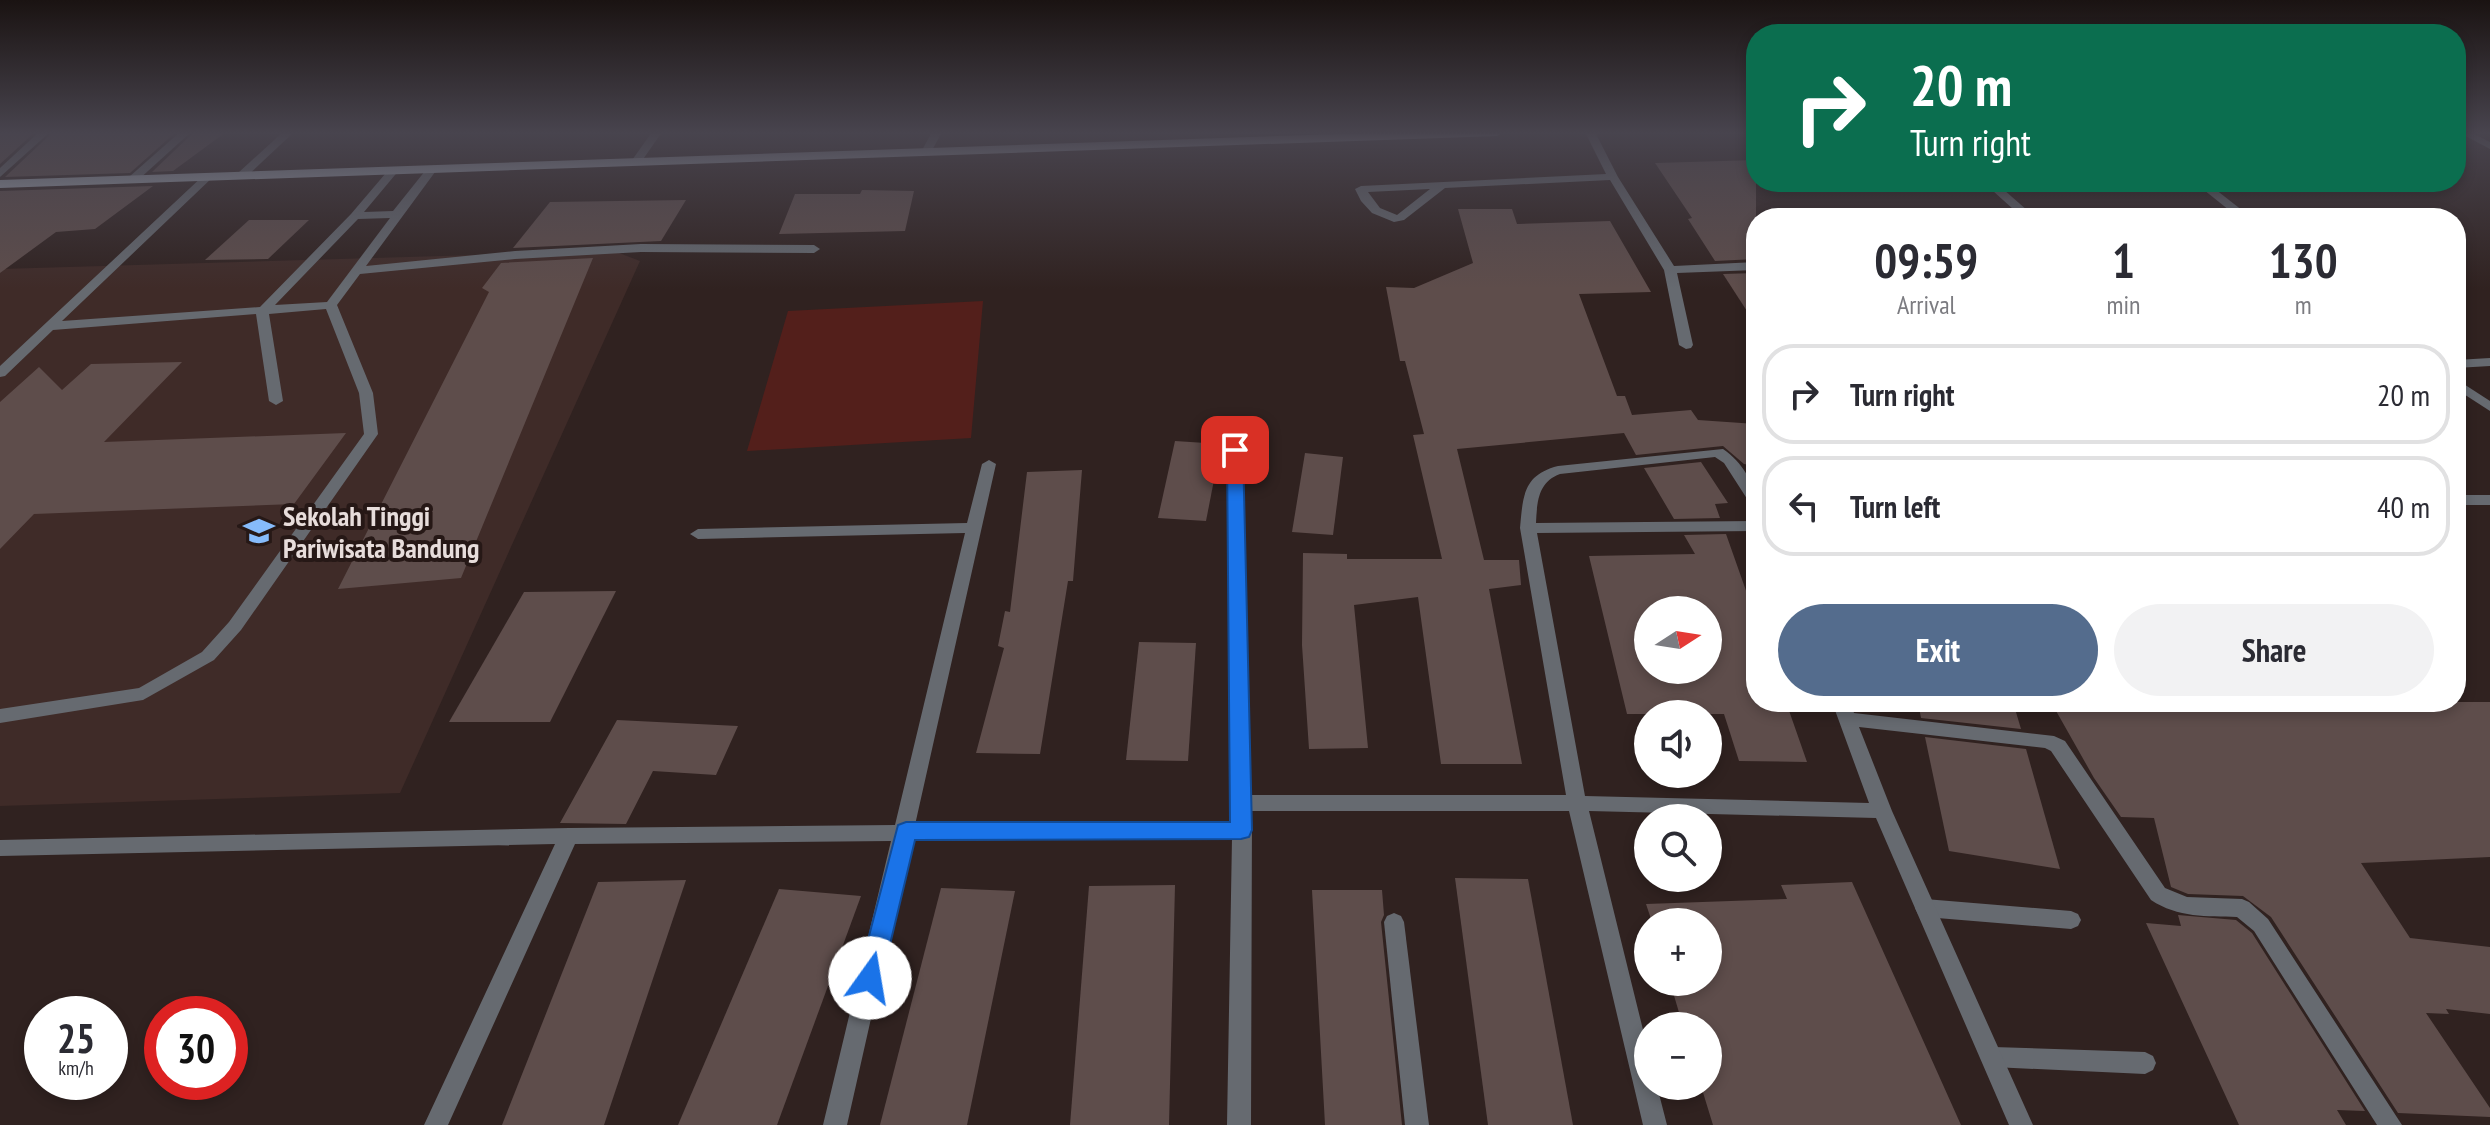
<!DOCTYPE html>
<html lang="en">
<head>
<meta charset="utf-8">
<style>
	:root { --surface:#fff; --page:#f2f2f3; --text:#2b2b33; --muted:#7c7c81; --line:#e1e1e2; --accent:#546c8d }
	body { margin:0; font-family:"PT Sans Narrow",sans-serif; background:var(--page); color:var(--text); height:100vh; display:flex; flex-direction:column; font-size:30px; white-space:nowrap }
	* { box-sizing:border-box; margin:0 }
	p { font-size:26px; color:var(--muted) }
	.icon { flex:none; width:44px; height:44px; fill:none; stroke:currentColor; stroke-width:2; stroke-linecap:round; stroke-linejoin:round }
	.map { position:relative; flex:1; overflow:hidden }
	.sheet { position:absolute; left:1746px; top:208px; width:720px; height:504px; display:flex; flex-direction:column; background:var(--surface); border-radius:32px; box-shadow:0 4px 12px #0003 }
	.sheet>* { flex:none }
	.banner { position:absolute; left:1746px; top:24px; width:720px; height:168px; border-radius:32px; box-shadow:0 4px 12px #0003; background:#0b6e4f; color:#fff; overflow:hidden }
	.needle { width:52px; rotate:78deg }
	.fabs { position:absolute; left:1634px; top:596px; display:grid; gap:16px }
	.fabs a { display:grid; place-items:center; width:88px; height:88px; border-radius:50%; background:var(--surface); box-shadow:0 4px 12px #0003; font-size:40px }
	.speed { position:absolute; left:24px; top:996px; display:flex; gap:16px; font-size:40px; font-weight:700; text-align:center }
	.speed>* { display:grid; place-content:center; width:104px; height:104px; border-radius:50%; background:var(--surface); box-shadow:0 4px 12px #0003; line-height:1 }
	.speed small { font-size:20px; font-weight:400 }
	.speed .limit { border:12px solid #d22; background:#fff; color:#111 }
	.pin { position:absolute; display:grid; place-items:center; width:68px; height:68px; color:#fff; margin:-34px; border-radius:16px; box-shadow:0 4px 12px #0006 }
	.me { position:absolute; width:88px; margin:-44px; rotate:13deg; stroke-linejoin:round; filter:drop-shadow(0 0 6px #0008) }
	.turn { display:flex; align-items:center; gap:28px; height:168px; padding:0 32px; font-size:36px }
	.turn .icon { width:104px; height:104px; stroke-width:2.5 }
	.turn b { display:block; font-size:56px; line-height:68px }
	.eta { display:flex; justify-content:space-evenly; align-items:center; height:136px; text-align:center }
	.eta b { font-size:48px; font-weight:800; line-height:56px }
	.primary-button { display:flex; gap:16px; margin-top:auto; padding:16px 32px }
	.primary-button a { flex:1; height:92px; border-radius:48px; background:var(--accent); color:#fff; font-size:32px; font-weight:800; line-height:92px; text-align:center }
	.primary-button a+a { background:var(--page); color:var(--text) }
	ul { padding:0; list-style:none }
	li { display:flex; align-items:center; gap:24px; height:100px; margin:0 16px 12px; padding:0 16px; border:4px solid var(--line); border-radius:32px }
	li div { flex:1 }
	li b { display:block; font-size:30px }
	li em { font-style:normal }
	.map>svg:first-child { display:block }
	.built { fill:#3f2b28 }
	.green { fill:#531f1b }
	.building { fill:#5e4d4b; fill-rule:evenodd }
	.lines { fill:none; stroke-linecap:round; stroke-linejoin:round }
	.lane { fill:#666a70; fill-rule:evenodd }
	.street { fill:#666a70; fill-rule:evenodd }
	.primary { fill:#a6afbb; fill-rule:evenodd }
	.route { fill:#1a73e8; stroke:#114b97; stroke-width:2 }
	.labels { text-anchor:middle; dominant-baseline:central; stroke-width:8; stroke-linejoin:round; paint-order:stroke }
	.poi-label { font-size:28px; font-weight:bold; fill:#e7dddb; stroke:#261816; text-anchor:start }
</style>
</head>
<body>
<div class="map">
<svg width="2490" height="1125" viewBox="0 0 2490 1125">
	<rect width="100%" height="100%" fill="#302220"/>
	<!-- built -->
	<polygon class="built" points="614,251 640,261 400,793 0,806 0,269"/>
	<!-- green -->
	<polygon class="green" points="983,301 971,438 747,451 788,311"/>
	<!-- building -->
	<g class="building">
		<polygon points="0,132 35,132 0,164"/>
		<polygon points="53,132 176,132 130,173 5,177"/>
		<polygon points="194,132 226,132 173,171 152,172"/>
		<polygon points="1756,160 1756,259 1715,261 1688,219 1692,218 1655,163"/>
		<polygon points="153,186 95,229 56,232 0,273 0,191"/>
		<polygon points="862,190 914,191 905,231 779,234 795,194 860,194"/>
		<polygon points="686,200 661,241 513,248 550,202"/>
		<polygon points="1458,209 1512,209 1517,224 1610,221 1651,292 1579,294 1617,396 1625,396 1632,415 1691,410 1698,420 1756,424 1756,466 1744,464 1723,446 1636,455 1624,433 1457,449 1484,560 1519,560 1521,585 1489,589 1522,764 1441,764 1418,597 1354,605 1368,748 1309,749 1302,645 1303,553 1347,554 1347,559 1442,559 1413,435 1424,434 1405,361 1400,361 1386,287 1414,288 1473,263"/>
		<polygon points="249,220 309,220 268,259 205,260"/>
		<polygon points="593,258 461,578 338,589 489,292 482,288 501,263"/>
		<polygon points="1756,273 1756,325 1723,274"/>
		<polygon points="182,362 104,442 346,433 294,504 34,514 0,549 0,402 39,367 62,390 91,364"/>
		<polygon points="1175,441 1221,444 1206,521 1158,518"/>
		<polygon points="1305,453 1343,457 1333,535 1292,532"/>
		<polygon points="1701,462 1728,503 1715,504 1720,518 1674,519 1644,468"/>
		<polygon points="1082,470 1073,581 1068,581 1040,754 976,753 1004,648 998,646 1005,611 1010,612 1027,472"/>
		<path d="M 1726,534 L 1756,619 L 1756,702 L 1786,702 L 1807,762 L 1739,761 L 1724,714 L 1627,714 L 1589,556 L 1695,554 L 1684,535 ZM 1648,610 L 1708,610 L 1708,670 L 1648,670 Z"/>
		<polygon points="616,591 550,722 449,722 524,592"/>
		<polygon points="1139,642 1196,643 1188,761 1126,760"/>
		<polygon points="1918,702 2013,702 2021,729 1921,718"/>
		<polygon points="2051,702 2490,702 2490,857 2361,863 2410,938 2490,947 2490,1014 2446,1009 2449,1014 2426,1013 2490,1108 2490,1117 2398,1113 2271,917 2243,896 2188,894 2171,887 2154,818 2121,817 2094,778"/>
		<polygon points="617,720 738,726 716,775 653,771 626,824 560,823"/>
		<polygon points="1925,737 2026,749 2060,869 1949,851"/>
		<polygon points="1455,878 1528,879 1573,1125 1488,1125"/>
		<polygon points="686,880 604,1125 502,1125 598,882"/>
		<polygon points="1852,882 1961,1125 1713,1125 1701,1086 1708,1086 1708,1026 1683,1026 1670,982 1708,982 1708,922 1652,922 1646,904 1787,899 1781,885"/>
		<polygon points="1175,885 1169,1125 1070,1125 1089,886"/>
		<polygon points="941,888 1015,891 967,1125 880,1125"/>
		<polygon points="779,889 861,896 777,1125 678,1125"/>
		<polygon points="1312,890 1382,890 1384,915 1381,922 1402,1125 1325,1125"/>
		<polygon points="2178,915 2236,920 2252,933 2365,1111 2337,1110 2346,1125 2239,1125 2146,923 2181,926"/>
	</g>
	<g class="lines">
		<!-- lane -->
		<g class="lane">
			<path d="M 429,166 L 438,168 L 366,266 L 515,251 L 641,244 L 814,245 L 820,249 L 814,253 L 641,252 L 515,259 L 360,274 L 337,305 L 373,393 L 378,434 L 241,630 L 214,660 L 143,700 L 0,723 L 0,709 L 139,688 L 202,652 L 229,622 L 364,434 L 359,393 L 326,309 L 269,314 L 283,401 L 276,405 L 269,401 L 256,314 L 53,330 L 5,376 L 0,377 L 0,366 L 205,174 L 214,176 L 62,321 L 260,307 L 351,214 L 391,167 L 400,169 L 364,212 L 393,211 ZM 390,218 L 327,302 L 275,305 L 358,219 Z"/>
			<polygon points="1925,899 2071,911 2078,914 2081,920 2078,926 2071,929 1925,917 1918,914 1915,908 1918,902"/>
			<polygon points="1394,913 1401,916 1404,922 1429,1125 1405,1125 1384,922 1387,916"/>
			<polygon points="1993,1047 2145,1052 2153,1056 2156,1063 2153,1070 2145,1074 1993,1067 1985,1064 1982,1057 1985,1050"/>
		</g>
		<!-- street -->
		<g class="street">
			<polygon points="39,132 50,132 0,177 0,168"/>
			<polygon points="180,132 191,132 137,181 129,181 129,177"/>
			<polygon points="283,132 294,132 246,177 238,177 238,173"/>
			<polygon points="652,132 662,132 639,165 631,165 630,163"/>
			<polygon points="932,132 942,132 930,154 922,154 921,152"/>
			<path d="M 1585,132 L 1595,132 L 1618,177 L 1674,266 L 1756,262 L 1756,270 L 1677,273 L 1693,345 L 1691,348 L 1686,349 L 1679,345 L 1664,270 L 1610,180 L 1445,188 L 1404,220 L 1394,222 L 1372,213 L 1361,201 L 1355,189 L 1361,186 L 1606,174 ZM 1430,189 L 1397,215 L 1380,208 L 1368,192 Z"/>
			<polygon points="2458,132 2470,132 2490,142 2490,149"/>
			<polygon points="1983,182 1995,182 2036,218 2023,218"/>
			<polygon points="2194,182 2206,182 2252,218 2239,218"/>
			<polygon points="2490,358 2490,366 2456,368 2456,360"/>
			<polygon points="2456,379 2490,401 2490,411 2456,389"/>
			<path d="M 1235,446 L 1242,450 L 1251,795 L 1566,795 L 1520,528 C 1523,496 1523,475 1558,466 L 1723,449 C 1742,462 1756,484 1756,507 L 1751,505 L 1724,463 L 1715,457 L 1560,474 C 1538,482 1537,502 1536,523 L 1756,521 L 1756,531 L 1537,533 L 1585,796 L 1869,803 L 1832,702 L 1850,702 L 1854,713 L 2054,736 L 2065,741 L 2165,888 L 2187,897 L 2242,899 L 2249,902 L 2268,919 L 2402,1125 L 2377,1125 L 2254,931 L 2237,917 C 2207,916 2178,918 2151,900 L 2051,751 L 2045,748 L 1859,727 L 1892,811 L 2033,1125 L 2009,1125 L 1876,818 L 1589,811 L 1648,1050 L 1648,1086 L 1657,1086 L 1667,1125 L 1643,1125 L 1569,811 L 1252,811 L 1251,1125 L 1227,1125 L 1232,838 L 911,841 L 847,1125 L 823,1125 L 891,841 L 575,844 L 448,1125 L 424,1125 L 555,844 L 0,856 L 0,840 L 569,828 L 895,825 L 965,533 L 698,539 L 690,534 L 698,529 L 967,523 L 982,464 L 989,460 L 996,464 L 915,825 L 1232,822 L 1228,450 Z"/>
			<rect x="2456" y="495" width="34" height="10"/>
		</g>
		<!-- primary -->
		<polygon class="primary" points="1397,132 1503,132 1497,136 0,188 0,180"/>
	</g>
	<!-- sky -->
	<linearGradient id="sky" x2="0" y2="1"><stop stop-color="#1a1312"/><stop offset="0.46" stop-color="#48444e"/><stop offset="1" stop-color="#48444e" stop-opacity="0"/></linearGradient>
	<rect width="2490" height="289" fill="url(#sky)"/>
	<!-- route -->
	<polygon class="route" points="1235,445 1243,450 1252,830 1249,837 1241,839 915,840 882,978 879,986 870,989 862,986 858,978 898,825 906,822 1230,822 1227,450"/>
	<!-- icons -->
	<defs>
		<symbol id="university-bare" viewBox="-9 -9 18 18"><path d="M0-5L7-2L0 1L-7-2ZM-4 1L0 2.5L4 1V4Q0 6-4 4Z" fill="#86bbfb" stroke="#261816" stroke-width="2.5" paint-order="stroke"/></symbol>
	</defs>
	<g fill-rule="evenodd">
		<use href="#university-bare" x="237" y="509" width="44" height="44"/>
	</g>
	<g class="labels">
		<!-- poi labels -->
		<g class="poi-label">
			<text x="283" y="515">Sekolah Tinggi<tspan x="283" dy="32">Pariwisata Bandung</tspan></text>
		</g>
	</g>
</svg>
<div class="fabs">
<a><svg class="needle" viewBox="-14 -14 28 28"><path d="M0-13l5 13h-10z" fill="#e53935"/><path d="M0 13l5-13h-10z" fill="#7c7c81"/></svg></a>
<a><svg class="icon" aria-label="sound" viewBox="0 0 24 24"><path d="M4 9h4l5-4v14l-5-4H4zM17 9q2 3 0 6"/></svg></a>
<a><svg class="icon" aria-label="search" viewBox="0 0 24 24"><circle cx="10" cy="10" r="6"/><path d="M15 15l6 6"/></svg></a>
<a>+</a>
<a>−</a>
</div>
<div class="speed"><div>25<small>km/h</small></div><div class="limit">30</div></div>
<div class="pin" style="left:1235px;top:450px;background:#d93025"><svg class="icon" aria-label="arrive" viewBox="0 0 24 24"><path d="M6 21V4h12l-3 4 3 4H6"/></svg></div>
<svg class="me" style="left:870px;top:978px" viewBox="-20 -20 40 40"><circle r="19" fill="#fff"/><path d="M0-13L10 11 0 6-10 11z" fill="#1a73e8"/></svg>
<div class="banner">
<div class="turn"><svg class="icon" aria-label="right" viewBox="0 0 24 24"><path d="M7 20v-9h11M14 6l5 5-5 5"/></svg><div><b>20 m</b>Turn right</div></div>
</div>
<section class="sheet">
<div class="eta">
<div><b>09:59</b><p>Arrival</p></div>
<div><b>1</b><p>min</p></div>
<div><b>130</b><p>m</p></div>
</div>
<ul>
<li><svg class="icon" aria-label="right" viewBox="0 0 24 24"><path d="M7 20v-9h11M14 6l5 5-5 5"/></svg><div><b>Turn right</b></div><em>20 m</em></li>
<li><svg class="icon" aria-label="left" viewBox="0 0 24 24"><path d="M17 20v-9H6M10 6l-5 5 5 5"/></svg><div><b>Turn left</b></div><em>40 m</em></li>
</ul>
<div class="primary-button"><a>Exit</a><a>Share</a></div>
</section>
</div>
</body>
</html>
